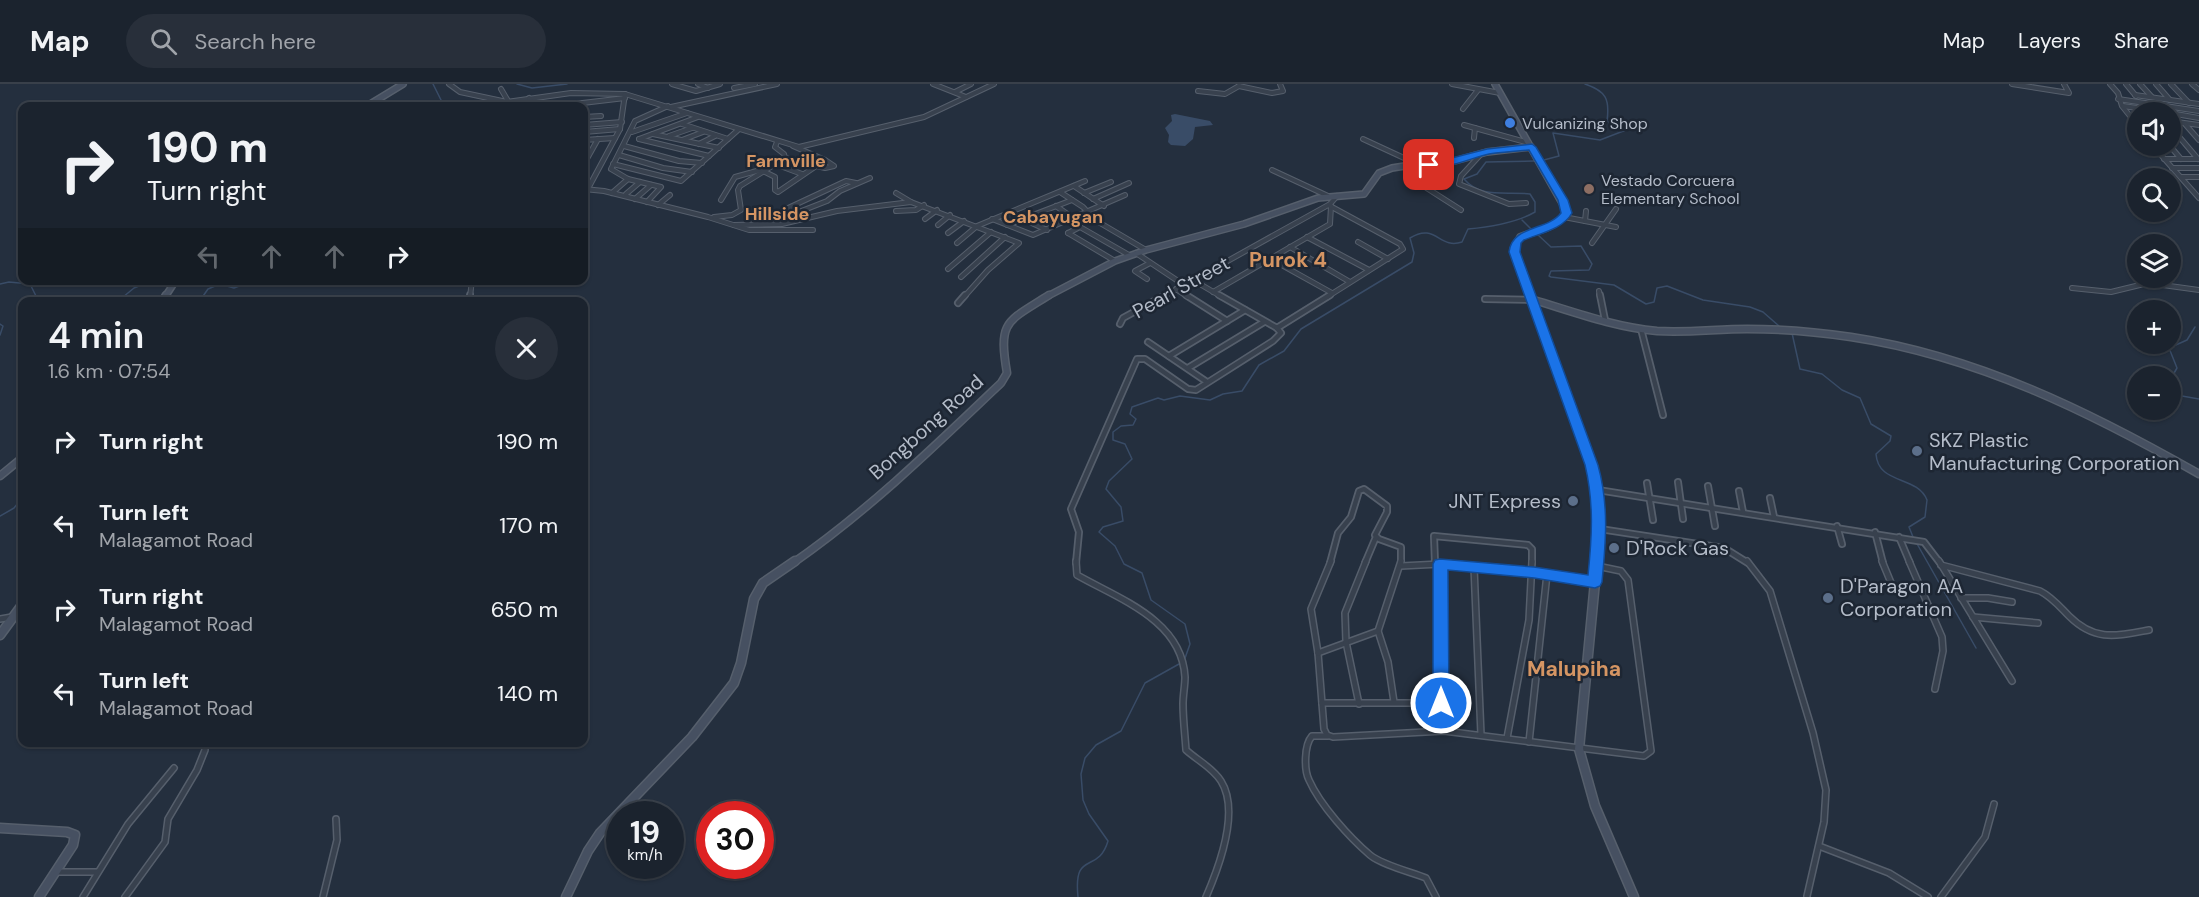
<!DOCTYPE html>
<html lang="en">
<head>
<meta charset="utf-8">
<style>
	:root { --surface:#1b232e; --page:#282f3a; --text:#f1f3f6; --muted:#a0a4aa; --line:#39404a }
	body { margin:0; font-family:"DM Sans",sans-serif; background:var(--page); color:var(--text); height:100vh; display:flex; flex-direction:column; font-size:22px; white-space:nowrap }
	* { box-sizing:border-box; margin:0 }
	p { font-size:20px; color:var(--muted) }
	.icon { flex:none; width:33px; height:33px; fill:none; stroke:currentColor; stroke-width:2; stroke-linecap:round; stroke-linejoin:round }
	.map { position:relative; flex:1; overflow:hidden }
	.drawer { position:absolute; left:18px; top:213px; width:570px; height:450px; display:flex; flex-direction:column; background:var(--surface); border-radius:12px; box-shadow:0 2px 4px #0004,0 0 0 2px var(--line) }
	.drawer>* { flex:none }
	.banner { position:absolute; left:18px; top:18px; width:570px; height:183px; border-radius:12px; box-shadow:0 2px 4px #0004,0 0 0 2px var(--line); background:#1b232e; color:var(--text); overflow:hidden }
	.fabs { position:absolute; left:2127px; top:18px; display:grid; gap:12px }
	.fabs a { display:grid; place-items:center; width:54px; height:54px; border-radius:50%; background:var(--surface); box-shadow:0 2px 4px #0004,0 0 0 2px var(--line); font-size:30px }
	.speed { position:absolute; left:606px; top:717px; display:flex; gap:12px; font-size:30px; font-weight:700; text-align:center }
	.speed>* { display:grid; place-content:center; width:78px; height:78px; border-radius:50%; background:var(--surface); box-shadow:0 2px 4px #0004,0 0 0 2px var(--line); line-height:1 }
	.speed small { font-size:15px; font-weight:400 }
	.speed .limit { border:9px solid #d22; background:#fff; color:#111 }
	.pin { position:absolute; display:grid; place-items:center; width:51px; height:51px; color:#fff; margin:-26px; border-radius:12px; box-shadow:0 3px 9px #0006 }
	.me { position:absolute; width:66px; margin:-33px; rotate:0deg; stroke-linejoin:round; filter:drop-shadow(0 0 4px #0008) }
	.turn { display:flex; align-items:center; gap:21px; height:126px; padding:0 30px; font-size:27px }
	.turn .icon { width:78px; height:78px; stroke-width:2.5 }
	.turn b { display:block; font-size:42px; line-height:51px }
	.lanes { display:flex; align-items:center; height:57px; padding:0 30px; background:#0003; justify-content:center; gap:30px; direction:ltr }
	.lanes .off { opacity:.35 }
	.round { display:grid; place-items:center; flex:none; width:63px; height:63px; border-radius:32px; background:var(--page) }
	.overview { display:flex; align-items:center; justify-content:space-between; height:102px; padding:0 30px }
	h1 { font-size:36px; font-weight:600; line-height:45px }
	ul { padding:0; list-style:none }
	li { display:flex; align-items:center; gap:18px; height:84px; padding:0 30px }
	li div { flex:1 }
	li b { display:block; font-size:22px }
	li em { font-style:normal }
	header { display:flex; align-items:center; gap:36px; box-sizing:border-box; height:84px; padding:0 30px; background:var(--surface); border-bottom:2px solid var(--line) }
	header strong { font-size:28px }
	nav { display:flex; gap:33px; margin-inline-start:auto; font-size:21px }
	.search { width:420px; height:54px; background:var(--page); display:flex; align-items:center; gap:15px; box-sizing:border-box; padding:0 21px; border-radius:33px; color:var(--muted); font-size:22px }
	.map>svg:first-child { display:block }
	.water { fill:#394c67 }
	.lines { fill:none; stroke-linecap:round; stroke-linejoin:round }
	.stream { stroke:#394c67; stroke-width:1.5 }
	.street-far2-casing { stroke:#565f6c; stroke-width:6 }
	.street-far1-casing { stroke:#565f6c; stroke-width:8 }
	.street-casing { stroke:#565f6c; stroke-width:8 }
	.secondary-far2-casing { stroke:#565f6c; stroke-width:8 }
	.secondary-far1-casing { stroke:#565f6c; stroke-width:9 }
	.secondary-casing { stroke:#565f6c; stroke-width:11 }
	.street-far2 { stroke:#38414e; stroke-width:4 }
	.street-far1 { stroke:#38414e; stroke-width:4.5 }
	.street { stroke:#38414e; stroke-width:5 }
	.secondary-far2 { stroke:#465061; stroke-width:5 }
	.secondary-far1 { stroke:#465061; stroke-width:6 }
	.secondary { stroke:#465061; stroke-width:8 }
	.route { fill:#1a73e8; stroke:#114b97; stroke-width:1.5 }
	.shop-dot { fill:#3f7fe0; stroke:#1d2633; stroke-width:2 }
	.education-dot { fill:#8d6e63; stroke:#1d2633; stroke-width:2 }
	.service-dot { fill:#5c6f8a; stroke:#1d2633; stroke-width:2 }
	.labels { text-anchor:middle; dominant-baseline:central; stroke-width:5; stroke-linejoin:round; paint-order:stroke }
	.far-poi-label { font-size:16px; fill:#b4bcc9; stroke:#1d2633; text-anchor:start }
	.far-neighbourhood-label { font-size:18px; font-weight:bold; fill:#d59563; stroke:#1d2633 }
	.street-label { font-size:20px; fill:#b4bcc9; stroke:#1d2633 }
	.poi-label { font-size:20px; fill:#b4bcc9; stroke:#1d2633; text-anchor:start }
	.neighbourhood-label { font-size:21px; font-weight:bold; fill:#d59563; stroke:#1d2633 }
</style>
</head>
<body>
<header>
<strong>Map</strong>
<div class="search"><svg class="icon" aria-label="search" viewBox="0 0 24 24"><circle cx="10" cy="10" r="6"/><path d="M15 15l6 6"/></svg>Search here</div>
<nav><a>Map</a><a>Layers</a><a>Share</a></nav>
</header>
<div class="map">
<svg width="2199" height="813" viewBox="0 0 2199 813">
	<rect width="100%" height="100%" fill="#242f3e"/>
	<!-- water -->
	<polygon class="water" points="1175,30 1210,37 1213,41 1195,43 1193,55 1185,62 1171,61 1168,58 1169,51 1165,44 1172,37 1171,31"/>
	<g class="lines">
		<!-- stream -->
		<g class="stream">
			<polyline points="433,0 442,18 455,22"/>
			<polyline points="517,0 532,4 567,0"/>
			<path d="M 1540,77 L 1559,72 L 1553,49 L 1600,56 L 1626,46 L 1607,37 C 1610,15 1606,7 1585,0"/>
			<polyline points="1522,136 1533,147"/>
			<polyline points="1537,150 1551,163 1581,162 1592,180 1589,186 1551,187 1549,192 1551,193 1614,201 1646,220 1654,218 1657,204 1667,202 1703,216 1750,223 1763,228 1779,242"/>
			<polyline points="205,196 234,204 255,196"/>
			<polyline points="0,200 9,198 30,200 39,218"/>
			<polyline points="117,218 134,204 154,196"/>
			<polyline points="199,218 208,205 220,200"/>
			<polyline points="0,240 3,242 0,251"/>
			<path d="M 1792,249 L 1800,285 L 1822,290 L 1842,306 L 1860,314 L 1871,340 L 1891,352 L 1890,357 L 1876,370 C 1878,401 1917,391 1927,416 L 1925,433 L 1909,443 L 1913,453"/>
			<polyline points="2170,296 2177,284 2169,264 2187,256 2195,243"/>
			<polyline points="2170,300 2182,312 2199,315"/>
			<polyline points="0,432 14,424 22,414"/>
			<polyline points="1916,458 1976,564"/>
			<path d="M 1184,577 L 1190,560 L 1185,540 L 1151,516 L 1142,489 L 1124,480 L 1115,462 L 1099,448 L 1103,443 L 1123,437 L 1121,423 L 1106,405 L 1109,397 L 1132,375 L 1125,360 L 1113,356 L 1113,348 L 1121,342 L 1133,341 L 1136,335 L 1130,330 L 1132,323 L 1158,314 L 1164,316 L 1180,312 L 1210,316 L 1223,310 L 1242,307 L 1259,281 L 1284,267 L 1301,245 L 1412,178 L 1414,169 L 1410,154 C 1436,138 1439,166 1462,158 L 1468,145 C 1490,143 1516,139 1535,128 L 1535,118 L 1530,110 C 1506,107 1481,115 1464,95 L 1477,90 L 1486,78 L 1535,77"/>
			<path d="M 1078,813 C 1073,765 1098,791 1108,757 L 1089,730 L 1083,716 L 1081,690 L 1085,674 L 1096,661 L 1121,647 L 1145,599 L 1179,580"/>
		</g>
		<defs>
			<g id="street-far2">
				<polyline points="449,0 460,8 507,18 571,9 625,10 799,63 924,33 994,0"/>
				<polyline points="672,0 696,7 720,0"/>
				<polyline points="698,0 708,4"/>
				<polyline points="933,0 966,13"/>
				<polyline points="1452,0 1500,9"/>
				<polyline points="2012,0 2069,9 2064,0"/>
				<polyline points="2110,0 2118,9 2122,22 2138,42"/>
				<polyline points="2126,0 2136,12"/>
				<polyline points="2140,0 2152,13"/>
				<polyline points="2156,0 2170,16"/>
				<polyline points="2171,0 2189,19"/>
				<polyline points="2192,0 2199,6"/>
				<polyline points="1239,2 1272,9 1283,7 1280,0"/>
				<polyline points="734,4 755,0"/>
				<polyline points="501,5 511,22"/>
				<polyline points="1198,7 1225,10 1239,2"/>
				<polyline points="955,8 971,0"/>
				<polyline points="2135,11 2199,20"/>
				<polyline points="529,14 533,22"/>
				<polyline points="2118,15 2199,27"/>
				<polyline points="557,22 625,14"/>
				<polyline points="2123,22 2165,28"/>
				<polyline points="671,23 777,0"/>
				<polyline points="1463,25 1478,6"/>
				<polyline points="2170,29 2199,34"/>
				<polyline points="584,33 601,32"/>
				<polyline points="2170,37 2199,41"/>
				<polyline points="682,40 728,55"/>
				<polyline points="2185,40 2199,56"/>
				<polyline points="584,41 622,38"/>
				<polyline points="1464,41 1529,59"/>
				<polyline points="2170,42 2198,75"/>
				<polyline points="584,48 620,45"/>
				<polyline points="632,48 687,29"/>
				<polyline points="653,50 719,64"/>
				<polyline points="669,52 692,44"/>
				<polyline points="1474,54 1475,44"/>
				<polyline points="639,55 709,72"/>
				<polyline points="639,55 698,33"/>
				<polyline points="1363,55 1417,80"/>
				<polyline points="584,56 615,54"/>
				<polyline points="682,56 703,48"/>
				<polyline points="699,60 715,52"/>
				<polyline points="624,62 679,77 702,79"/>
				<polyline points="2153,62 2199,114"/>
				<polyline points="2170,62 2181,75"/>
				<polyline points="1482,69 1461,92 1459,100 1509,120 1526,119"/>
				<polyline points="619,71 663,84 692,88"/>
				<polyline points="785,74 825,84 834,82 825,76 793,62"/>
				<polyline points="2164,75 2199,75"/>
				<polyline points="584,80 598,55"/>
				<polyline points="613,80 681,97 738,46"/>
				<polyline points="775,80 802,90"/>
				<polyline points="1435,81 1425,103 1461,126"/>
				<polyline points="2172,84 2199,84"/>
				<polyline points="1272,86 1328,112"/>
				<polyline points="763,87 775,93 775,106 778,108 816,82"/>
				<polyline points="2181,93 2199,93"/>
				<polyline points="1074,102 1104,122"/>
				<polyline points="584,105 604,107 708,133 749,146 813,146"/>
				<polyline points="1060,108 1083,123 1095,136 1146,166"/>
				<polyline points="612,109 628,95"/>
				<polyline points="896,109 911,118"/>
				<polyline points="1084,109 1111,98"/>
				<polyline points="626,110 640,98"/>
				<polyline points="584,112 620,45 625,10"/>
				<polyline points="635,115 651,101"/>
				<polyline points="1093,115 1129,99"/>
				<polyline points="721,116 735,93 764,85"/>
				<polyline points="647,118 661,103 628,95 611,85 635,37 668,22"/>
				<polyline points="658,121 670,111"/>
				<polyline points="1056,122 1073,134"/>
				<polyline points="896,127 916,126 924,121"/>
				<polyline points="714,133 732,131 741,126 738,106 740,102 785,74 784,70 775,63 777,58"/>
				<polyline points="786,133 827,117 840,107 870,94"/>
				<polyline points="1564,133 1616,143"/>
				<polyline points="786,134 784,128 786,125 846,97 856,99"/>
				<polyline points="925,135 937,126"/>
				<polyline points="992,135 1033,151 1125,111"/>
				<polyline points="1023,135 1047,146"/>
				<polyline points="1585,137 1586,127"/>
				<polyline points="734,141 782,140 837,127 911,118 1019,159 988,186 964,213"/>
				<polyline points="938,141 950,131"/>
				<polyline points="1007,141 1072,116"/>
				<polyline points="948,149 964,137"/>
				<polyline points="1068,149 1080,143 1129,171"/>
				<polyline points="1068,149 1115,177"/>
				<polyline points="1307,153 1369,186"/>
				<polyline points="1358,158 1388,175"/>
				<polyline points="957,159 977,142 1085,97"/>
				<polyline points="1592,159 1616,125"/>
				<polyline points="1290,163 1350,198"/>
				<polyline points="1136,169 1184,201"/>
				<polyline points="1271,175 1332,209"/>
				<polyline points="948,185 991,148"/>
				<polyline points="961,193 1005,153"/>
				<polyline points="1147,195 1135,187 1150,179"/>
				<polyline points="1193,196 1222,213"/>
				<polyline points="2072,204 2111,208 2148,199 2199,206"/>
				<polyline points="1176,205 1188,213"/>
				<polyline points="1599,207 1600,213"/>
				<polyline points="1213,208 1330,140 1331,122"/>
				<polyline points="470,213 472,196"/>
				<polyline points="1163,213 1330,120 1337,112"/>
				<polyline points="1327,213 1403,165 1400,160 1330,122"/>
			</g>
			<g id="street-far1">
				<polyline points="1186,211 1227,237"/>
				<polyline points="1219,211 1277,244"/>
				<polyline points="1600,211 1605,236"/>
				<polyline points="1485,215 1534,216"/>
				<polyline points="469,218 470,211"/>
				<polyline points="958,219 965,211"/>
				<polyline points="1120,240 1123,234 1165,211"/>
				<polyline points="1277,244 1330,211"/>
				<polyline points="1641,245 1663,331"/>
				<polyline points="1148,258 1207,298"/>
				<polyline points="1169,272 1245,226"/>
				<polyline points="1188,284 1264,238"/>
				<polyline points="1678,398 1683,435"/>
				<polyline points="1647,399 1653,436"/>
				<polyline points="1708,402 1715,442"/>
				<polyline points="1598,406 1924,458 1940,479"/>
				<polyline points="1739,407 1743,428"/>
				<polyline points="1770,414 1774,433"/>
				<polyline points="1837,442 1842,460"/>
				<polyline points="1600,445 1724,464 1748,479"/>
				<polyline points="1875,448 1883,479"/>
				<polyline points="1899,453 1910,479"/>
				<polyline points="1076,479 1079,448 1071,425 1137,275 1145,275 1188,305 1196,306 1273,257 1281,249 1277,244"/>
				<polyline points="1330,479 1338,449 1351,433 1359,407 1364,405 1387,422 1387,428 1375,451 1379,455 1401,463 1401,479"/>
				<polyline points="1365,479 1376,453"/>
				<polyline points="1435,479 1434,452 1528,461 1532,465 1532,479"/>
			</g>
			<g id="street">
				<path d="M 1076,477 L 1077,491 C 1119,515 1182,536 1185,593 C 1185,602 1183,611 1183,620 C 1183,635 1185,651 1186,666 C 1197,676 1213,684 1221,697 C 1240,727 1219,783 1206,813"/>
				<polyline points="1435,477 1435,480"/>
				<polyline points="1747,477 1770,507 1813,649 1826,706 1824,738 1807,812"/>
				<polyline points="1882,477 1894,506"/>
				<polyline points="1909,477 1942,553 1943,567 1935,605"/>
				<polyline points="1939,477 2012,597"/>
				<polyline points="1440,480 1441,619 1444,647"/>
				<path d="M 1941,481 L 2040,507 C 2052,513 2060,523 2069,532 C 2095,558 2116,552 2149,546"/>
				<polyline points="1401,482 1440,480 1474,483"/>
				<polyline points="1961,514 1988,514 2012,518"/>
				<polyline points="1973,533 2038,539"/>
				<polyline points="0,535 12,533"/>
				<polyline points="1378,547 1388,578 1394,618"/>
				<polyline points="1318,569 1324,645 1327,651 1333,653 1444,647 1644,672 1651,667 1628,496 1621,487 1597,482"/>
				<polyline points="1318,569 1311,525 1331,477"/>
				<polyline points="1318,569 1378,547 1401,477"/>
				<polyline points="1322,619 1441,619"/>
				<polyline points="1359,620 1346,558 1345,529 1366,477"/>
				<polyline points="1481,651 1474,483 1534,488 1595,498"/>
				<path d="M 1328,652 L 1312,652 C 1304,661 1304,686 1309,696 C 1320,721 1350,754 1370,771 C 1382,781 1411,788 1426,794 L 1436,813"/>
				<polyline points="1507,654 1529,536 1532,477"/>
				<polyline points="1529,658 1547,490"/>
				<polyline points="1819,762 1889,789 1928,813"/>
				<polyline points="55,788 97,788"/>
				<polyline points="83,813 128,740 174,684"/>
				<polyline points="125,813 165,758 168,735 197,686 205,666 205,658"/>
				<polyline points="323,813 337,756 336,735"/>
				<polyline points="1941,813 1985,753 1994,720"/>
			</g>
			<g id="secondary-far2">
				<path d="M 1495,0 L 1566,126 C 1560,145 1536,146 1520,153 L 1514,165 L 1531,213"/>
				<polyline points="367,22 403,0"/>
				<polyline points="165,213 176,196"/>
				<polyline points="1046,213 1115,177 1146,166 1244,140 1318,114 1364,110 1379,89 1392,84 1411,81 1440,81 1487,68 1531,63"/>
			</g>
			<g id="secondary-far1">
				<path d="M 1531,211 L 1592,381 C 1600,414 1600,445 1597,479"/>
				<path d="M 1534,216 C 1574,228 1614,243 1657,247 C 1687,249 1717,245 1747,245 C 1782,245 1817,248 1851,253 C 1977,272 2090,328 2199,390"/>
				<polyline points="162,218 166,211"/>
				<polyline points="0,392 22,374"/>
				<path d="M 793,479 C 868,427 935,362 1001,299 L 1007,289 C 998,236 1007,238 1049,211"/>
			</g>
			<g id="secondary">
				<polyline points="1597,477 1579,665 1595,722 1634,813"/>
				<polyline points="0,551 22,521"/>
				<polyline points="0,744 67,748 75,751 73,761 39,813"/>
				<polyline points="566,813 588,767 600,749 692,653 734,599 741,579 754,515 763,499 795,477"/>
			</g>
		</defs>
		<!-- street-far2 casing -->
		<use href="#street-far2" class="street-far2-casing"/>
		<!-- street-far1 casing -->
		<use href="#street-far1" class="street-far1-casing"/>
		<!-- street casing -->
		<use href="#street" class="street-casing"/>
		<!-- secondary-far2 casing -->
		<use href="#secondary-far2" class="secondary-far2-casing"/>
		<!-- secondary-far1 casing -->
		<use href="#secondary-far1" class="secondary-far1-casing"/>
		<!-- secondary casing -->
		<use href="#secondary" class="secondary-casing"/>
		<!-- street-far2 -->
		<use href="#street-far2" class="street-far2"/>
		<!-- street-far1 -->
		<use href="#street-far1" class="street-far1"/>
		<!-- street -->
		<use href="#street" class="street"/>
		<!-- secondary-far2 -->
		<use href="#secondary-far2" class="secondary-far2"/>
		<!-- secondary-far1 -->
		<use href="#secondary-far1" class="secondary-far1"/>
		<!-- secondary -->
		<use href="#secondary" class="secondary"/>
	</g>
	<!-- route -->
	<path class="route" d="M 1532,60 L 1536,63 L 1568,116 L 1572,129 C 1563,145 1541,149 1524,156 L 1521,159 L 1520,168 L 1598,381 C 1609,421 1606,457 1602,498 L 1600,502 L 1595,504 L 1534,494 L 1448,486 L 1449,619 L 1446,624 L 1441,626 L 1435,624 L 1433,619 L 1433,480 L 1435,476 L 1440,475 L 1534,483 L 1588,491 C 1592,453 1594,419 1585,381 L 1509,168 C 1512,141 1547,147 1561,129 L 1558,116 L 1529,66 C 1516,67 1502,68 1489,70 C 1473,73 1437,90 1424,81 L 1487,65 Z"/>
	<!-- markers -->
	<circle class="shop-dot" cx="1510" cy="39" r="6"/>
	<circle class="education-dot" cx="1589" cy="105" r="6"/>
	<g class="service-dot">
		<circle cx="1917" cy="367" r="6"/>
		<circle cx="1573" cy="417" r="6"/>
		<circle cx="1614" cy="464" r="6"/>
		<circle cx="1828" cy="514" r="6"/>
	</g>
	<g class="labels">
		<!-- far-poi labels -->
		<g class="far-poi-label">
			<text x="1522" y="39">Vulcanizing Shop</text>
			<text x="1601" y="96">Vestado Corcuera<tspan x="1601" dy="18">Elementary School</tspan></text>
		</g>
		<!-- far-neighbourhood labels -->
		<g class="far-neighbourhood-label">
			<text x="786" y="77">Farmville</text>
			<text x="777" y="130">Hillside</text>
			<text x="1053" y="133">Cabayugan</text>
		</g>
		<!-- street labels -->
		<g class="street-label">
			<text transform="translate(1181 203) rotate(-29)">Pearl Street</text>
			<text transform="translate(926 343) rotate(-42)">Bongbong Road</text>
		</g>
		<!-- poi labels -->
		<g class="poi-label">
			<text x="1929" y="356">SKZ Plastic<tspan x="1929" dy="23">Manufacturing Corporation</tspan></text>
			<text x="1561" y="417" text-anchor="end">JNT Express</text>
			<text x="1626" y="464">D'Rock Gas</text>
			<text x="1840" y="502">D'Paragon AA<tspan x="1840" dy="23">Corporation</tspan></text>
		</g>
		<!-- neighbourhood labels -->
		<g class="neighbourhood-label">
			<text x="1288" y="176">Purok 4</text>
			<text x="1574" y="585">Malupiha</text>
		</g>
	</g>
</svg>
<div class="fabs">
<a><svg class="icon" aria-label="sound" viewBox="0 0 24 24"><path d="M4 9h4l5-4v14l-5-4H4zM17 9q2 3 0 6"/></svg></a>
<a><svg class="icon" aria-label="search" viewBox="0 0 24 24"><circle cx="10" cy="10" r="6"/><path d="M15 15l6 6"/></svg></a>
<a><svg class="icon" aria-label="layers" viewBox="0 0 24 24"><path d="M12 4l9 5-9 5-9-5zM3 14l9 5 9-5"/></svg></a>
<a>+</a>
<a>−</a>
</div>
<div class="speed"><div>19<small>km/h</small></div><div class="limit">30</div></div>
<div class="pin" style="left:1429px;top:81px;background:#d93025"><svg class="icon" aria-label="arrive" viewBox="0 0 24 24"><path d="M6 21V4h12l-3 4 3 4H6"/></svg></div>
<svg class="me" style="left:1441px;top:619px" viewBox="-20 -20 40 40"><circle r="17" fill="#1a73e8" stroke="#fff" stroke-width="3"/><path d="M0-11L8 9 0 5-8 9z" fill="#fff"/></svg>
<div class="banner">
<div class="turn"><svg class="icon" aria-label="right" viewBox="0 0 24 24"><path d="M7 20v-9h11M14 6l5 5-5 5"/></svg><div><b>190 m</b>Turn right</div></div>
<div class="lanes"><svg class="icon off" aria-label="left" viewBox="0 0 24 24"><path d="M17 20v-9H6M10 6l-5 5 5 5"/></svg><svg class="icon off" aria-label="ahead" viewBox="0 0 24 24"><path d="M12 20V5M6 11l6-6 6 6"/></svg><svg class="icon off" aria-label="ahead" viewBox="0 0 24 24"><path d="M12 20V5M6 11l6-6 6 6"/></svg><svg class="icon" aria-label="right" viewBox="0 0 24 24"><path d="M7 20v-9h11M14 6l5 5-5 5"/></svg></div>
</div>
<section class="drawer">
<div class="overview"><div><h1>4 min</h1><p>1.6 km · 07:54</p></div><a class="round"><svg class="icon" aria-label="close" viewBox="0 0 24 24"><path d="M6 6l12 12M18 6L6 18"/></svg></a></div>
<ul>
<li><svg class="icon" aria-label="right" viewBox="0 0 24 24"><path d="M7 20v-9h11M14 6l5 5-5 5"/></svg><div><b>Turn right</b></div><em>190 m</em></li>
<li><svg class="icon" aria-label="left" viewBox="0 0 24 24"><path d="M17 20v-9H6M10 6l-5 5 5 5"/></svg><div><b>Turn left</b><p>Malagamot Road</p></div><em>170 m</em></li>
<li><svg class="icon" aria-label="right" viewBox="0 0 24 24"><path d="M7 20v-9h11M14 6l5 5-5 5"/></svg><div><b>Turn right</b><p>Malagamot Road</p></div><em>650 m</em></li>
<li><svg class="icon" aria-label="left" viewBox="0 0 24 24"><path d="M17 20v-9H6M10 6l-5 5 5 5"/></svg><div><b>Turn left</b><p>Malagamot Road</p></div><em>140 m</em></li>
</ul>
</section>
</div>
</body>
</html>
